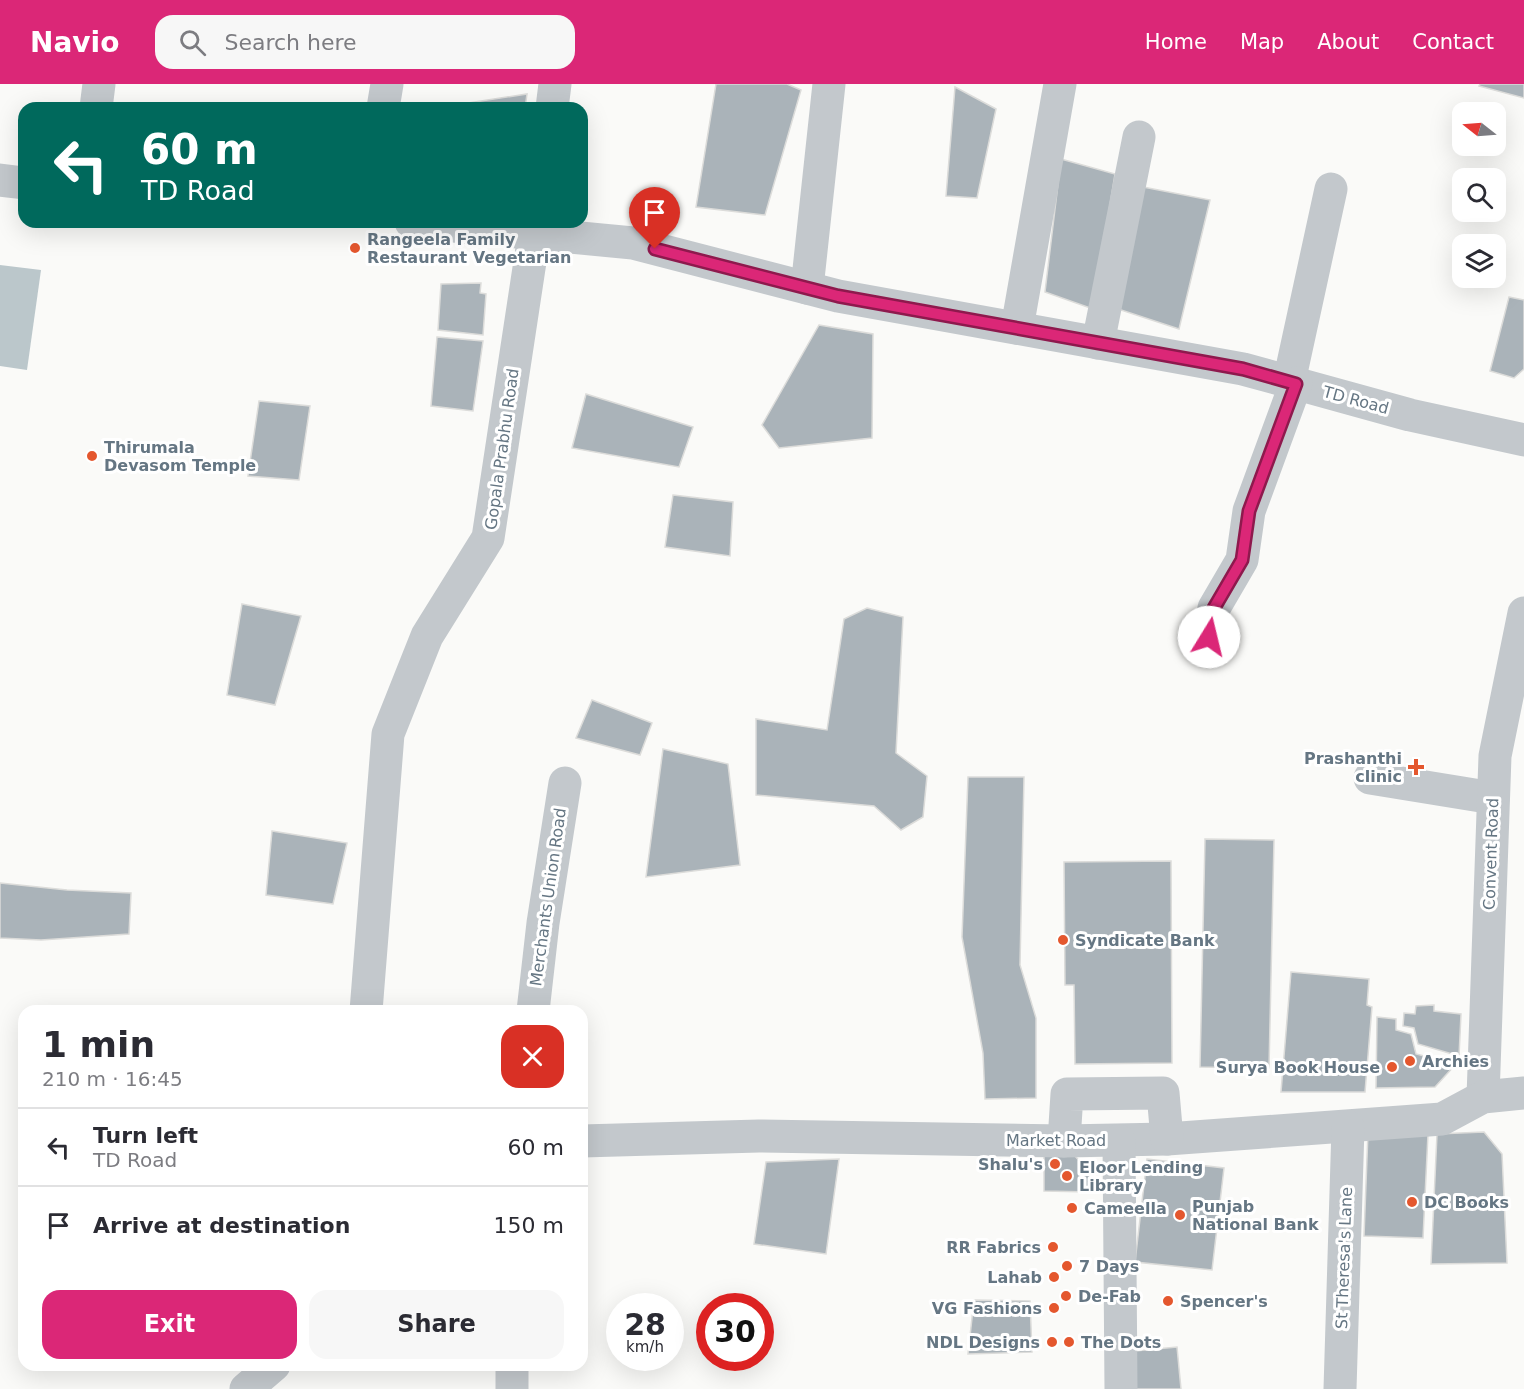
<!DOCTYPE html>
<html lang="en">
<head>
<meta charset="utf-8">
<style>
	:root { --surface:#fff; --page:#f7f7f7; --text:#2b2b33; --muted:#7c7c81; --line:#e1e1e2; --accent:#db2777 }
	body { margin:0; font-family:"DejaVu Sans",sans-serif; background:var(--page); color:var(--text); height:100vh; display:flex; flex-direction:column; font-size:22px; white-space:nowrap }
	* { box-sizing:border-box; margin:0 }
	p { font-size:20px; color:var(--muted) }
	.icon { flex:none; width:33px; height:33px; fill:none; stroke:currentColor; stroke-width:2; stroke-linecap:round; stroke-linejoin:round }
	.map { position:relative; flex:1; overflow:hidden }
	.sheet { position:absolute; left:18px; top:921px; width:570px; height:366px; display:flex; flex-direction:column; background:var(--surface); border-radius:18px; box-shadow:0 6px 24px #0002 }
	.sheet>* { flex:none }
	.top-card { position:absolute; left:18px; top:18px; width:570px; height:126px; border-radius:18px; box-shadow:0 6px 24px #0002; background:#00695c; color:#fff; overflow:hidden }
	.needle { width:39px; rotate:287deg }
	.buttons { position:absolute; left:1452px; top:18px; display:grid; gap:12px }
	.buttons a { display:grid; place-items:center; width:54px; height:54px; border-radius:12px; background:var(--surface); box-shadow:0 6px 24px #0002; font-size:30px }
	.speed { position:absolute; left:606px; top:1209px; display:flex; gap:12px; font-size:30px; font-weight:700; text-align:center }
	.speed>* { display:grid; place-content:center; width:78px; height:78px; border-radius:50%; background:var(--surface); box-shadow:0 6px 24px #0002; line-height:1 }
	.speed small { font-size:15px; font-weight:400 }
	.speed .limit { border:9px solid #d22; background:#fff; color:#111 }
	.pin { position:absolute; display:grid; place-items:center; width:51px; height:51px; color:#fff; margin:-62px -26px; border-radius:50% 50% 50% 0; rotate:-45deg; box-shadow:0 0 6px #0007 }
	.pin .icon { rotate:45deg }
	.me { position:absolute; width:66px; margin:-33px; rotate:9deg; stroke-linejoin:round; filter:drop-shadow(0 0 4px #0008) }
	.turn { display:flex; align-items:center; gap:21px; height:126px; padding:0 24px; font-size:27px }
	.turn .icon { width:78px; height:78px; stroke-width:2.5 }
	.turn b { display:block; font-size:42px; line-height:51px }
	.round { display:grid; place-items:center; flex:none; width:63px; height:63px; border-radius:18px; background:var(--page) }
	.headline { display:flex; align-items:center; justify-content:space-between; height:102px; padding:0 24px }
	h1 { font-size:36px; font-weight:700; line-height:45px }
	.action { display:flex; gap:12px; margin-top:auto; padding:12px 24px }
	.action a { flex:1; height:69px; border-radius:18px; background:var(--accent); color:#fff; font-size:24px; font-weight:700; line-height:69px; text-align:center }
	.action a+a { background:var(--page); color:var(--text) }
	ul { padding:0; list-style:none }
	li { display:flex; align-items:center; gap:18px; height:78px; padding:0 24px; border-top:2px solid var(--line) }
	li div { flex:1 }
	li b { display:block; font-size:22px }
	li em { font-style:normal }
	header { display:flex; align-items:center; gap:36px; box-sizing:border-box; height:84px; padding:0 30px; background:var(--accent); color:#fff }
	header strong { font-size:28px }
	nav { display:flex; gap:33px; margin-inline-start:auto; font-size:21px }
	.search { width:420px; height:54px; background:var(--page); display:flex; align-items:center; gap:15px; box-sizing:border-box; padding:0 21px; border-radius:18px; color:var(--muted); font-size:22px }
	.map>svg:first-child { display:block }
	.water { fill:#bbc7cb }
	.building { fill:#aab3b9; stroke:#dcdcda; stroke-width:1.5 }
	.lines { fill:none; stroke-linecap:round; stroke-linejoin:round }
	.minor { stroke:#c3c8cc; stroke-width:33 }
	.route-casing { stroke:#8e194d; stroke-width:15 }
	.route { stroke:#db2777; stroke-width:10 }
	.poi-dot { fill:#e4572e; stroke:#fff; stroke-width:2 }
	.labels { text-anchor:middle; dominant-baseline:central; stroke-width:6; stroke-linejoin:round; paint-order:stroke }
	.poi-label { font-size:16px; font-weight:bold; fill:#657683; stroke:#fff; text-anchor:start }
	.street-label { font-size:16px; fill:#657683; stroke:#fff }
</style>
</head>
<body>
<header>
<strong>Navio</strong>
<div class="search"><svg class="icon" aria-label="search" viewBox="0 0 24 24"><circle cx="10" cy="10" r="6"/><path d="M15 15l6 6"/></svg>Search here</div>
<nav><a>Home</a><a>Map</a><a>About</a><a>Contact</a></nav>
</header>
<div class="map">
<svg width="1524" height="1305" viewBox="0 0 1524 1305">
	<rect width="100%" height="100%" fill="#fafaf8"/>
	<!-- water -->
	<polygon class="water" points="0,181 41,186 27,286 0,282"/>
	<!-- building -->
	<g class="building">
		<polygon points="716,0 787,0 801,6 765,131 696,123"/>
		<polygon points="1480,0 1524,0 1524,14 1479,2"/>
		<polygon points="955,3 996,25 977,114 946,112"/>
		<polygon points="527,10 525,24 436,24"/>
		<polygon points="1061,75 1115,90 1093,225 1045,208"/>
		<polygon points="1138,102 1210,116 1179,245 1115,224"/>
		<polygon points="481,199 480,209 486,210 483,251 438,246 441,200"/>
		<polygon points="1509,213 1524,216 1524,285 1514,294 1490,287"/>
		<polygon points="819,241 873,250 872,354 779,364 762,341"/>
		<polygon points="437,253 483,257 473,327 431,322"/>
		<polygon points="586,310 693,343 679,383 572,364"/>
		<polygon points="259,317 310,322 299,396 248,392"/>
		<polygon points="673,411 733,418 730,472 665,463"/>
		<polygon points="242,520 301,532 275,621 227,611"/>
		<polygon points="867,524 903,533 896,669 927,692 923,733 901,746 874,722 756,711 756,635 827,646 844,535"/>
		<polygon points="592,616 652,639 640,671 576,654"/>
		<polygon points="663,665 728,680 740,781 646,793"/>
		<polygon points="968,693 1024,693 1020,881 1036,934 1036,1014 985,1015 983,969 962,853"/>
		<polygon points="272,747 347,759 333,820 266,811"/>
		<polygon points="1205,755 1274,756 1269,984 1200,983"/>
		<polygon points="1171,777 1172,979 1075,980 1074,901 1065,901 1064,778"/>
		<polygon points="0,799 67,806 131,809 129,850 41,856 0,854"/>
		<polygon points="1291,888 1369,895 1367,921 1372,923 1365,1008 1281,1008"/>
		<polygon points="1434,921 1434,927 1461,930 1459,972 1418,960 1414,944 1403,942 1404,929 1415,930 1416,922"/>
		<polygon points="1377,933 1396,935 1396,946 1411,950 1416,970 1456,980 1435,1003 1376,1004"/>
		<polygon points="1368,1048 1428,1050 1423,1154 1364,1152"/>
		<polygon points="1484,1048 1502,1070 1507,1179 1431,1180 1437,1050"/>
		<polygon points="1044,1071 1075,1072 1090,1089 1090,1108 1044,1107"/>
		<polygon points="839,1075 826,1170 754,1160 766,1078"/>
		<polygon points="1147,1075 1224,1084 1212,1186 1135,1178"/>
		<polygon points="974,1216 1030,1217 1032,1268 968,1270"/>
		<polygon points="1177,1263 1181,1305 1127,1305 1124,1268"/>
	</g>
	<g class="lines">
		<!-- minor -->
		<g class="minor">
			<polyline points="96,24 99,0"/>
			<polyline points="383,24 387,0"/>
			<polyline points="552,24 555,0"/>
			<polyline points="0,96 24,99"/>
			<polyline points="411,138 633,159 838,212 1243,285 1410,331 1524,356"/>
			<polyline points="807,204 829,0"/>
			<polyline points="1017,244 1060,0"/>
			<polyline points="1098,259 1139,53"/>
			<polyline points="1289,298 1331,105"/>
			<polyline points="1209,553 1214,524 1242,476 1249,427 1296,299"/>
			<polyline points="1370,694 1493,714"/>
			<polyline points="366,927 388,650 427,552 488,454 536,138"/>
			<polyline points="533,927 543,839 565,699"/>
			<polyline points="1483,1013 1495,672 1524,529"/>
			<polyline points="582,1057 759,1052 1064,1057 1167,1055 1442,1035 1483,1013 1524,1009"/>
			<polyline points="1064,1057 1067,1010 1163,1009 1167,1055"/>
			<polyline points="1119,1057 1121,1305"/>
			<polyline points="246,1305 274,1281"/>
			<polyline points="512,1305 512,1281"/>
			<polyline points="1340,1305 1348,1043"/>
		</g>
	</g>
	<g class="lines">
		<defs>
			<polyline id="route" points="655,165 838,212 1243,285 1296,300 1249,427 1242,476 1214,524 1209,553"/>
		</defs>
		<!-- route casing -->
		<use href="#route" class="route-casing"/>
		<!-- route -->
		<use href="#route" class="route"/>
	</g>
	<!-- markers -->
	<g class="poi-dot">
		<circle cx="355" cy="164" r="6"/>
		<circle cx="92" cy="372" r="6"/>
		<path d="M1413 674h6v6h6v6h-6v6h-6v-6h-6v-6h6z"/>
		<circle cx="1063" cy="856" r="6"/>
		<circle cx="1410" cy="977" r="6"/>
		<circle cx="1392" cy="983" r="6"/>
		<circle cx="1055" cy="1080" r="6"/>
		<circle cx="1067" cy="1092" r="6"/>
		<circle cx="1412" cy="1118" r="6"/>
		<circle cx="1072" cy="1124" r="6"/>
		<circle cx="1180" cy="1131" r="6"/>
		<circle cx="1053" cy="1163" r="6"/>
		<circle cx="1067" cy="1182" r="6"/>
		<circle cx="1054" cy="1193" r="6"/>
		<circle cx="1066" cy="1212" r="6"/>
		<circle cx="1168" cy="1217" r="6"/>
		<circle cx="1054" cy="1224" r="6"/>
		<circle cx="1052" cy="1258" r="6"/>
		<circle cx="1069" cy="1258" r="6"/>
	</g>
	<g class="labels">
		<!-- poi labels -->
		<g class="poi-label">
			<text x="367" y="155">Rangeela Family<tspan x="367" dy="18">Restaurant Vegetarian</tspan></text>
			<text x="104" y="363">Thirumala<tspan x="104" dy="18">Devasom Temple</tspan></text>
			<text x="1402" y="674" text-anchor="end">Prashanthi<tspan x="1402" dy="18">clinic</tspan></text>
			<text x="1075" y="856">Syndicate Bank</text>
			<text x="1422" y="977">Archies</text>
			<text x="1380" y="983" text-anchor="end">Surya Book House</text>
			<text x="1043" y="1080" text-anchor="end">Shalu's</text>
			<text x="1079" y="1083">Eloor Lending<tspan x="1079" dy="18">Library</tspan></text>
			<text x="1424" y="1118">DC Books</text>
			<text x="1192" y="1122">Punjab<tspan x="1192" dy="18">National Bank</tspan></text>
			<text x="1084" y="1124">Cameella</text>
			<text x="1041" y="1163" text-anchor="end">RR Fabrics</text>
			<text x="1079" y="1182">7 Days</text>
			<text x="1042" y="1193" text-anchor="end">Lahab</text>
			<text x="1078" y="1212">De-Fab</text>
			<text x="1180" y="1217">Spencer's</text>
			<text x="1042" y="1224" text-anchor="end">VG Fashions</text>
			<text x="1040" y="1258" text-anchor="end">NDL Designs</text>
			<text x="1081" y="1258">The Dots</text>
		</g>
		<!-- street labels -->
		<g class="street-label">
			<text transform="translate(1356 316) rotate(15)">TD Road</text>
			<text transform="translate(502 365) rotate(-82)">Gopala Prabhu Road</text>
			<text transform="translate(1491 770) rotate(-88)">Convent Road</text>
			<text transform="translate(548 813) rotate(-82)">Merchants Union Road</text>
			<text x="1056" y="1056">Market Road</text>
			<text transform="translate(1344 1174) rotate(-88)">St Theresa's Lane</text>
		</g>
	</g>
</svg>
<div class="buttons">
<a><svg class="needle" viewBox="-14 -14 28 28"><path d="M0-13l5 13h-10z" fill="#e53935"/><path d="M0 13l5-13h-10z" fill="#7c7c81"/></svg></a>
<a><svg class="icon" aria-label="search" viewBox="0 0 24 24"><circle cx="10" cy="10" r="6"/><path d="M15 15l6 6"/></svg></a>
<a><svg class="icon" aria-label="layers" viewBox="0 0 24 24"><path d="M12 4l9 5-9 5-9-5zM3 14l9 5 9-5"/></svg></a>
</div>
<div class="speed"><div>28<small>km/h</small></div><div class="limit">30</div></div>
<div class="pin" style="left:655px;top:165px;background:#d93025"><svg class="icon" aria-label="arrive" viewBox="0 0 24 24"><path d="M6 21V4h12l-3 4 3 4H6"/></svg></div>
<svg class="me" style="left:1209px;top:553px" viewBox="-20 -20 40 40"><circle r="19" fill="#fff"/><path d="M0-13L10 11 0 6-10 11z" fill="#db2777"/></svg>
<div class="top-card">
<div class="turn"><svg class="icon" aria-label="left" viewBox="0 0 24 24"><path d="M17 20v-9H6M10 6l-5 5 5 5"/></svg><div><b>60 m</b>TD Road</div></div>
</div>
<section class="sheet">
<div class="headline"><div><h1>1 min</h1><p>210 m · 16:45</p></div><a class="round" style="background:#d93025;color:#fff"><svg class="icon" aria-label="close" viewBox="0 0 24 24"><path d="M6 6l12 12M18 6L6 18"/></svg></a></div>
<ul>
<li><svg class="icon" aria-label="left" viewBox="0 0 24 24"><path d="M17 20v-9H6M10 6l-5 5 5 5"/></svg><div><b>Turn left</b><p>TD Road</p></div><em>60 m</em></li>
<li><svg class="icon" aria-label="arrive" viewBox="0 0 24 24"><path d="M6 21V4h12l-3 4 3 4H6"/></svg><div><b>Arrive at destination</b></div><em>150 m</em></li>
</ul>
<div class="action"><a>Exit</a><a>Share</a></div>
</section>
</div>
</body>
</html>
